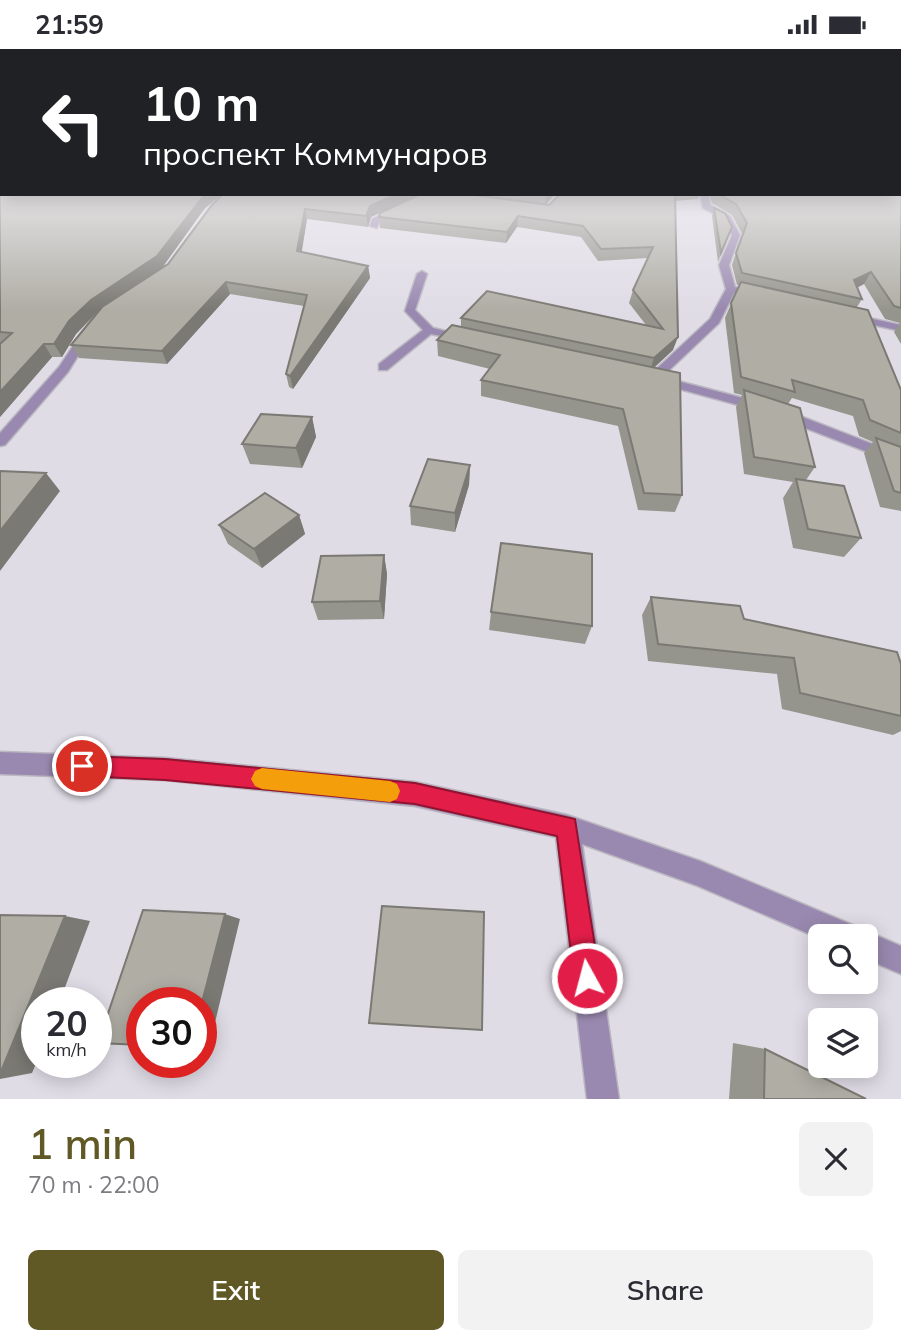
<!DOCTYPE html>
<html lang="en">
<head>
<meta charset="utf-8">
<style>
	:root { --surface:#fff; --page:#f2f2f3; --text:#2b2b33; --muted:#7c7c81; --accent:#615925 }
	body { margin:0; font-family:Mulish,sans-serif; background:var(--page); color:var(--text); height:100vh; display:flex; flex-direction:column; font-size:26px; white-space:nowrap }
	* { box-sizing:border-box; margin:0 }
	p { font-size:23px; color:var(--muted) }
	.icon { flex:none; width:38px; height:38px; fill:none; stroke:currentColor; stroke-width:2; stroke-linecap:round; stroke-linejoin:round }
	.map { position:relative; height:1050px; overflow:hidden }
	.panel { display:flex; flex-direction:column; background:var(--surface); flex:1 }
	.panel>* { flex:none }
	.hud { position:absolute; left:0px; top:0px; width:901px; height:147px; box-shadow:0 4px 18px #0003; background:#202124; color:#fff; overflow:hidden }
	.tools { position:absolute; left:808px; top:875px; display:grid; gap:14px }
	.tools a { display:grid; place-items:center; width:70px; height:70px; border-radius:10px; background:var(--surface); box-shadow:0 4px 18px #0003; font-size:35px }
	.speed { position:absolute; left:21px; top:938px; display:flex; gap:14px; font-size:35px; font-weight:700; text-align:center }
	.speed>* { display:grid; place-content:center; width:91px; height:91px; border-radius:50%; background:var(--surface); box-shadow:0 4px 18px #0003; line-height:1 }
	.speed small { font-size:18px; font-weight:400 }
	.speed .limit { border:10px solid #d22; background:#fff; color:#111 }
	.pin { position:absolute; display:grid; place-items:center; width:60px; height:60px; color:#fff; margin:-30px; border:4px solid #fff; border-radius:50%; box-shadow:0 2px 7px #0007 }
	.me { position:absolute; width:77px; margin:-38px; rotate:353deg; stroke-linejoin:round; filter:drop-shadow(0 0 5px #0008) }
	.turn { display:flex; align-items:center; gap:24px; height:147px; padding:0 28px; font-size:32px }
	.turn .icon { width:91px; height:91px; stroke-width:2.5 }
	.turn b { display:block; font-size:49px; line-height:60px }
	.round { display:grid; place-items:center; flex:none; width:74px; height:74px; border-radius:10px; background:var(--page) }
	.headline { display:flex; align-items:center; justify-content:space-between; height:119px; padding:0 28px }
	h1 { font-size:42px; font-weight:600; line-height:52px; color:var(--accent) }
	.action { display:flex; gap:14px; margin-top:auto; padding:14px 28px }
	.action a { flex:1; height:80px; border-radius:10px; background:var(--accent); color:#fff; font-size:28px; font-weight:600; line-height:80px; text-align:center }
	.action a+a { background:var(--page); color:var(--text) }
	.status { display:flex; justify-content:space-between; align-items:center; height:49px; padding:0 35px; background:var(--surface); direction:ltr }
	.status svg { height:19px; fill:currentColor }
	.map>svg:first-child { display:block }
	.lines { fill:none; stroke-linecap:round; stroke-linejoin:round }
	.minor-casing { stroke:#bbb7c0; stroke-width:3 }
	.minor { fill:#9989b0; fill-rule:evenodd }
	.wall { fill:#96958d }
	.shaded-wall { fill:#7a7973 }
	.building { fill:#afada4; stroke:#7a7973; stroke-width:2 }
	.route { fill:#e11d48; stroke:#92132f; stroke-width:2 }
	.slow { fill:#f59e0b }
</style>
</head>
<body>
<div class="status"><b>21:59</b><svg viewBox="0 0 49 12"><path d="M0 12V9h3v3zM5 12V6h3v6zM10 12V3h3v9zM15 12V0h3v12zM26 1h20v11H26zM47 4h2v5h-2z"/></svg></div>
<div class="map">
<svg width="901" height="1050" viewBox="0 0 901 1050">
	<rect width="100%" height="100%" fill="#e0dce6"/>
	<g class="lines">
		<defs>
			<g id="minor">
				<polygon points="426,145 435,145 379,173 377,179 370,177 372,170"/>
				<polygon points="700,145 708,145 710,156 730,167 740,186 729,216 735,238 763,246 758,249 734,244 719,274 662,328 774,357 901,406 901,416 764,363 650,332 650,326 710,270 726,240 719,216 732,186 724,170 703,159"/>
				<polygon points="422,222 427,225 415,261 433,279 473,289 467,292 431,285 387,321 379,321 379,315 423,281 405,262 417,225"/>
				<polygon points="850,265 901,276 901,282 846,270 845,268"/>
				<polygon points="83,282 92,284 68,323 5,396 0,397 0,384 59,318"/>
				<polygon points="0,703 165,709 415,733 567,766 700,812 855,877 858,885 866,882 901,897 901,925 866,910 866,887 821,887 821,890 698,837 582,795 619,1050 587,1050 556,788 415,757 165,731 0,725"/>
			</g>
		</defs>
		<!-- minor casing -->
		<use href="#minor" class="minor-casing"/>
		<!-- minor -->
		<use href="#minor" class="minor"/>
	</g>
	<!-- wall -->
	<g class="wall">
		<polygon points="0,114 2,145 222,145 205,159 163,217 168,215 212,156 420,145 371,168 368,178 307,170 301,203 368,217 370,229 293,340 289,338 286,325 304,257 230,245 167,315 79,309 71,296 100,261 76,285 62,308 52,308 0,368"/>
		<polygon points="901,114 901,295 894,283 900,274 885,270 864,235 857,239 862,250 857,258 901,341 901,462 880,458 864,404 873,393 859,387 853,367 792,349 788,355 815,418 806,431 861,489 844,508 793,499 783,449 793,433 744,425 736,358 742,346 734,344 725,269 739,236 737,236 732,216 742,185 732,166 712,154 709,145 900,145"/>
		<polygon points="421,145 555,145 546,156 549,156 560,145 700,145 698,150 675,152 673,301 654,319 682,446 675,463 638,461 618,377 481,347 481,331 490,320 438,307 437,291 461,278 461,269 646,276 629,254 633,241 648,209 598,212 581,188 517,178 506,194 380,179 379,168"/>
		<polygon points="714,159 732,178 718,213 712,167"/>
		<polygon points="312,368 316,388 302,419 250,415 242,395"/>
		<polygon points="470,416 469,436 455,483 411,476 410,457"/>
		<polygon points="299,466 305,485 262,519 228,495 219,476"/>
		<polygon points="384,506 387,525 384,570 318,571 312,553"/>
		<polygon points="651,548 901,615 901,682 893,686 782,660 777,625 648,612 642,566"/>
		<polygon points="491,563 592,577 585,595 489,581"/>
		<polygon points="733,994 765,1000 866,1050 729,1050"/>
	</g>
	<!-- shaded-wall -->
	<g class="shaded-wall">
		<polygon points="206,145 222,145 205,159 162,219 97,263 76,285 62,308 54,295 69,272 91,251"/>
		<polygon points="397,145 420,145 371,168 368,178 366,167 370,157"/>
		<polygon points="547,145 555,145 545,156 546,146"/>
		<polygon points="305,160 307,170 300,214 297,202"/>
		<polygon points="518,167 517,178 506,194 507,183"/>
		<polygon points="368,217 370,229 293,340 290,327"/>
		<polygon points="871,223 864,235 847,243 854,231"/>
		<polygon points="226,233 230,245 167,315 162,302"/>
		<polygon points="678,288 673,301 650,322 654,309"/>
		<polygon points="44,295 52,308 0,368 0,343"/>
		<polygon points="312,368 316,388 302,419 296,399"/>
		<polygon points="470,416 469,436 455,483 455,464"/>
		<polygon points="46,424 60,442 0,522 0,482"/>
		<polygon points="299,466 305,485 262,519 254,500"/>
		<polygon points="384,506 387,525 384,570 380,552"/>
		<polygon points="225,865 240,870 210,994 201,996 201,957"/>
		<polygon points="65,867 90,872 59,954 37,954 37,1012 32,1024 0,1030 0,1025"/>
	</g>
	<!-- building -->
	<g class="building">
		<polygon points="0,114 2,114 2,145 206,145 202,149 157,207 91,251 69,272 54,295 44,295 0,343 0,295 12,284 0,283"/>
		<polygon points="900,114 901,114 901,259 894,257 871,223 854,231 862,250 742,224 736,204 747,174 736,155 718,145 900,145"/>
		<polygon points="223,145 397,145 370,157 366,167 305,160 297,202 368,217 290,327 286,325 307,246 226,233 162,302 71,296 102,258 168,215 212,156"/>
		<polygon points="421,145 467,145 549,156 560,145 675,145 678,288 654,309 461,269 487,242 663,280 633,241 653,198 601,200 583,177 518,167 507,183 379,168 380,164"/>
		<polygon points="714,159 725,164 732,178 721,204"/>
		<polygon points="741,233 868,261 901,341 901,384 870,371 863,351 792,331 795,343 741,328 731,254"/>
		<polygon points="452,276 680,324 682,446 644,444 623,360 481,331 500,306 437,291"/>
		<polygon points="744,341 800,359 815,418 754,408"/>
		<polygon points="261,365 312,368 296,399 242,395"/>
		<polygon points="876,389 901,398 901,444 894,442"/>
		<polygon points="428,410 470,416 455,464 410,457"/>
		<polygon points="0,422 46,424 0,482"/>
		<polygon points="796,430 844,437 861,489 808,480"/>
		<polygon points="265,444 299,466 254,500 219,476"/>
		<polygon points="501,494 592,505 592,577 491,563"/>
		<polygon points="384,506 380,552 312,553 321,507"/>
		<polygon points="651,548 740,557 744,570 897,603 901,615 901,667 800,644 794,609 658,595"/>
		<polygon points="382,857 484,863 482,981 369,974"/>
		<polygon points="143,861 225,865 201,957 201,954 142,954 142,996 98,994"/>
		<polygon points="0,866 65,867 0,1025"/>
		<polygon points="765,1000 866,1050 764,1050"/>
	</g>
	<!-- sky -->
	<linearGradient id="sky" x2="0" y2="1"><stop stop-color="#90a8db"/><stop offset="0.44" stop-color="#f1eff4"/><stop offset="1" stop-color="#f1eff4" stop-opacity="0"/></linearGradient>
	<rect width="901" height="261" fill="url(#sky)"/>
	<!-- route -->
	<polygon class="route" points="82,707 165,710 415,734 575,770 600,929 596,938 587,942 578,938 574,929 557,787 415,755 165,731 82,727 75,724 72,717 75,710"/>
	<!-- slow -->
	<polygon class="slow" points="262,719 390,732 397,735 400,742 397,750 390,753 262,740 255,737 251,730 255,722"/>
</svg>
<div class="tools">
<a><svg class="icon" aria-label="search" viewBox="0 0 24 24"><circle cx="10" cy="10" r="6"/><path d="M15 15l6 6"/></svg></a>
<a><svg class="icon" aria-label="layers" viewBox="0 0 24 24"><path d="M12 4l9 5-9 5-9-5zM3 14l9 5 9-5"/></svg></a>
</div>
<div class="speed"><div>20<small>km/h</small></div><div class="limit">30</div></div>
<div class="pin" style="left:82px;top:717px;background:#d93025"><svg class="icon" aria-label="arrive" viewBox="0 0 24 24"><path d="M6 21V4h12l-3 4 3 4H6"/></svg></div>
<svg class="me" style="left:587px;top:929px" viewBox="-20 -20 40 40"><circle r="17" fill="#e11d48" stroke="#fff" stroke-width="3"/><path d="M0-11L8 9 0 5-8 9z" fill="#fff"/></svg>
<div class="hud">
<div class="turn"><svg class="icon" aria-label="left" viewBox="0 0 24 24"><path d="M17 20v-9H6M10 6l-5 5 5 5"/></svg><div><b>10 m</b>проспект Коммунаров</div></div>
</div>
</div>
<section class="panel">
<div class="headline"><div><h1>1 min</h1><p>70 m · 22:00</p></div><a class="round"><svg class="icon" aria-label="close" viewBox="0 0 24 24"><path d="M6 6l12 12M18 6L6 18"/></svg></a></div>
<div class="action"><a>Exit</a><a>Share</a></div>
</section>
</body>
</html>
